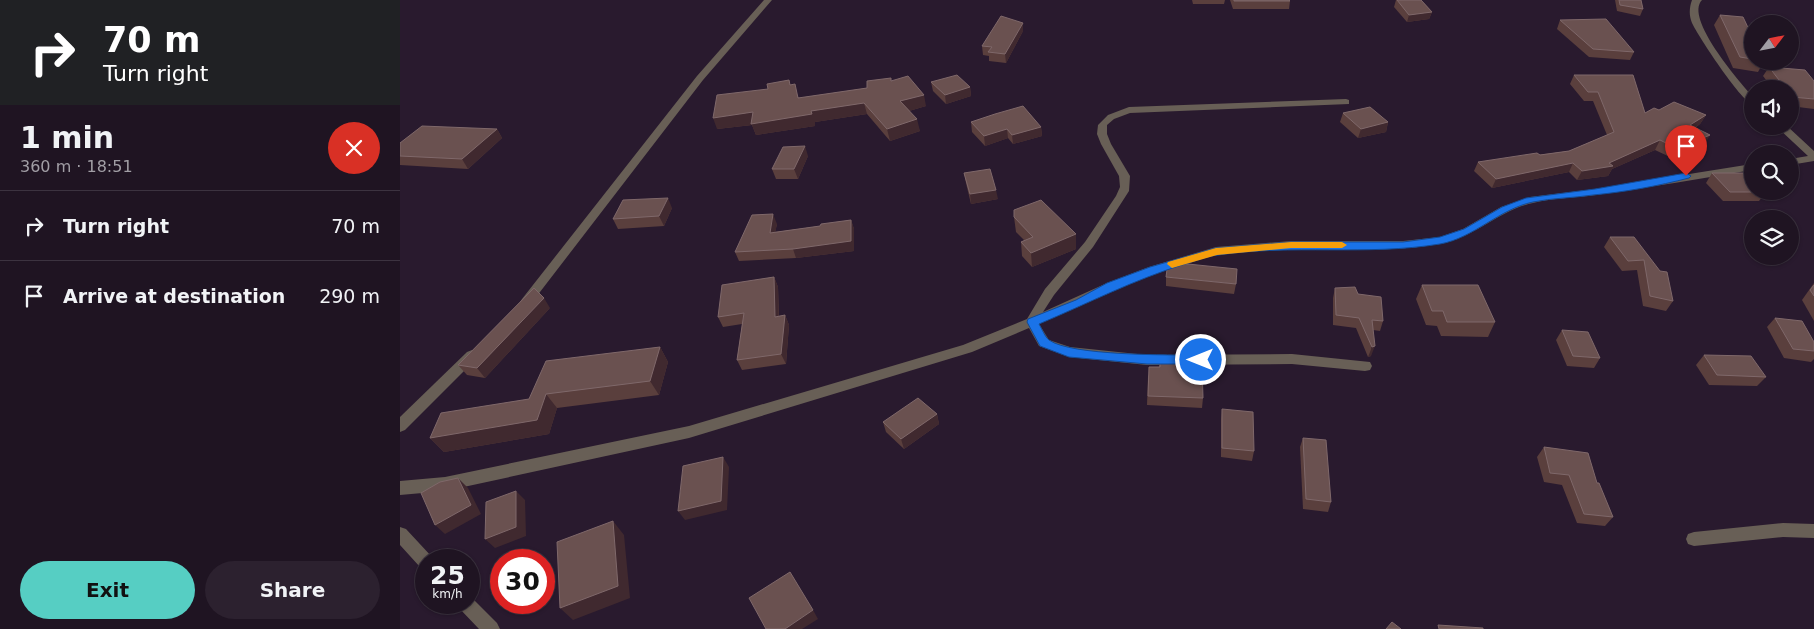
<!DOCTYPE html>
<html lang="en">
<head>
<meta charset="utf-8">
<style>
	:root { --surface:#1f1422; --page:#2c212f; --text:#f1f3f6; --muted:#a19ea5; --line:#3c3340; --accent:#56cec3 }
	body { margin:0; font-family:"DejaVu Sans",sans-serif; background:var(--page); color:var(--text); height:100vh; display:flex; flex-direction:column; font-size:19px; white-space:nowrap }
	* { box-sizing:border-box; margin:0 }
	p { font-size:16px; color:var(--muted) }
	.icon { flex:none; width:28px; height:28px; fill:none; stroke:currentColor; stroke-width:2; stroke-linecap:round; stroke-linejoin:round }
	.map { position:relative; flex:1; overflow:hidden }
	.panel { display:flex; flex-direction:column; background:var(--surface); width:400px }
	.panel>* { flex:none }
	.top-card { background:#202124; color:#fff; overflow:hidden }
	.needle { width:32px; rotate:58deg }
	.buttons { position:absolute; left:1344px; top:15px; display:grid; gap:10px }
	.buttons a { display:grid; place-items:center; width:55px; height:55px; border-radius:50%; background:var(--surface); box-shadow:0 1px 4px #0004,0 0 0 1px var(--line); font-size:25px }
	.speed { position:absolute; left:15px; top:549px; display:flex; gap:10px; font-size:25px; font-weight:700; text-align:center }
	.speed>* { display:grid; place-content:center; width:65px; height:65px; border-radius:50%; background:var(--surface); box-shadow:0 1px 4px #0004,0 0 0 1px var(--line); line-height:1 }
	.speed small { font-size:12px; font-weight:400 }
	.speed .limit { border:8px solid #d22; background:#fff; color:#111 }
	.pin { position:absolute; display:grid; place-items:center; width:42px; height:42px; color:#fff; margin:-51px -21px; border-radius:50% 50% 50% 0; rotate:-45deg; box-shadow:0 0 5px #0007 }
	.pin .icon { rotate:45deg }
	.me { position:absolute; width:55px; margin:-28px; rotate:270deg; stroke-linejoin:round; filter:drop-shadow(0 0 4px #0008) }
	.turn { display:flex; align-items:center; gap:18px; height:105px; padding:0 20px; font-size:22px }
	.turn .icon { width:65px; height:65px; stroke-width:2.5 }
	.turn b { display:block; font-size:35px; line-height:42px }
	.round { display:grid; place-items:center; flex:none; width:52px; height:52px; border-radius:26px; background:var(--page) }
	.summary { display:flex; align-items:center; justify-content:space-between; height:85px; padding:0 20px }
	h1 { font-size:30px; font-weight:700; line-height:38px }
	.cta { display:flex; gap:10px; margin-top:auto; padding:10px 20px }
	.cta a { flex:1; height:58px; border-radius:30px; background:var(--accent); color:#111; font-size:20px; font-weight:700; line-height:58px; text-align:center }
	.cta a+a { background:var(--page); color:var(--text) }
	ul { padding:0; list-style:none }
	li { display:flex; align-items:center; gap:15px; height:70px; padding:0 20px; border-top:1px solid var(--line) }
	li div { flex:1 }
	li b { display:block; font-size:19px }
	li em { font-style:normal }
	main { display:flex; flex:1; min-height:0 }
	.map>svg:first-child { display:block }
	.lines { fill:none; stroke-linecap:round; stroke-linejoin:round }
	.minor { fill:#685f56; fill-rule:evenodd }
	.wall { fill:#5a3f3d }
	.shaded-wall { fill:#40292f }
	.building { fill:#6a5150; stroke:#7f686a }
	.route { fill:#1a73e8; stroke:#114b97 }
	.slow { fill:#f59e0b }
</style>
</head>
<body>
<main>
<section class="panel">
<div class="top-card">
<div class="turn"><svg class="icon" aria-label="right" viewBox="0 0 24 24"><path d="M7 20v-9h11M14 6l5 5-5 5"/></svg><div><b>70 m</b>Turn right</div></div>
</div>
<div class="summary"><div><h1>1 min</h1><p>360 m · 18:51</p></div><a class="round" style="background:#d93025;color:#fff"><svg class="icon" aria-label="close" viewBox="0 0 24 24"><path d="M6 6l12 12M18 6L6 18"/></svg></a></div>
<ul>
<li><svg class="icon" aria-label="right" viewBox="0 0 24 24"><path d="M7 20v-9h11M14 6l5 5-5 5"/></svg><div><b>Turn right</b></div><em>70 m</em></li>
<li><svg class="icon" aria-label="arrive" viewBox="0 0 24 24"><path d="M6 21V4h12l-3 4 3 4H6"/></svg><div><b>Arrive at destination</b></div><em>290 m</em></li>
</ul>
<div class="cta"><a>Exit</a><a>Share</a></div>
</section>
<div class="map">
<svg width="1414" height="629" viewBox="0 0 1414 629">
	<rect width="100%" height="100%" fill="#291a2e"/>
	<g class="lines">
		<!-- minor -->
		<g class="minor">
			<polygon points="364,0 372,0 303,80 130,305 122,305 120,302 122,299 297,76"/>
			<path d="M 1292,0 L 1302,0 C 1284,18 1339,81 1352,96 L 1352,104 C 1341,101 1298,36 1292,23 C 1289,16 1289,8 1292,0 Z"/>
			<path d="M 946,99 L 949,100 L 949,104 L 730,113 L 714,119 L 707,125 L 707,134 L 711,144 L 730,176 L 729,191 L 693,247 L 654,295 L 643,312 L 707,283 L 749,267 L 816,247 L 891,241 L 1003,241 L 1040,237 L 1063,229 L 1101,207 L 1130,197 L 1195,189 L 1352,164 L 1352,170 C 1301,179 1248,187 1196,195 C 1175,198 1153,198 1133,203 C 1099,210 1074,238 1040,244 C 967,256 892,244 818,255 C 806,256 794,262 782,265 C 732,280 687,304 639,324 L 649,340 L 670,347 L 747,355 L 892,354 L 970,362 L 972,366 L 970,370 L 965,371 L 892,364 L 747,365 L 669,357 L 639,346 L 629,328 L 572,352 L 289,438 L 45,491 L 0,495 L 0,481 L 45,477 L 289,426 L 563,345 L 627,319 L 645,289 L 685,242 L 716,196 L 720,187 L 719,176 L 701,144 L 697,134 L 698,125 L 708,115 L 729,107 Z"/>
			<polygon points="1376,126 1387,126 1414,151 1414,161 1390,165 1390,159 1408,156"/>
			<polygon points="72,350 77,352 79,355 77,358 5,430 0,432 0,417 67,352"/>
			<polygon points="1383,523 1414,524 1414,538 1383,537 1294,546 1288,544 1286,539 1288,534 1294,532"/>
			<polygon points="0,527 6,529 32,557 33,560 26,560 26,570 20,567 0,545"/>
			<polygon points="69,595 97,623 100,629 79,629 59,608 57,602 69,602"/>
		</g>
	</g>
	<!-- wall -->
	<g class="wall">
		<polygon points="792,0 825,0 824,4 793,4"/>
		<polygon points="830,0 889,0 890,1 889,9 833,9"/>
		<polygon points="996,0 1021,0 1032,12 1029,19 1007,22 994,7"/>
		<polygon points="1215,0 1241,0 1243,9 1240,16 1217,11"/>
		<polygon points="1320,15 1352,36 1352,61 1364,61 1358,72 1333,68 1314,25"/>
		<polygon points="1160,20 1234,52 1230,60 1189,57 1157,29"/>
		<polygon points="623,31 606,63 589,61 589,56 583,55 582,46"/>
		<polygon points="1369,67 1414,81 1414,109 1390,106 1390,89 1373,89 1363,76"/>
		<polygon points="1174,75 1245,113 1259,110 1306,115 1300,124 1295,128 1305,144 1272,158 1255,150 1212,169 1208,176 1177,180 1169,172 1092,188 1074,171 1078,162 1169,151 1207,135 1193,101 1184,101 1170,84"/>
		<polygon points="389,80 390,84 399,98 467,88 491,81 526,106 509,111 520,131 490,141 467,114 415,122 415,126 356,135 352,125 317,129 368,89"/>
		<polygon points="531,82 570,87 571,96 546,104 533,91"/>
		<polygon points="943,113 988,122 986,132 958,138 940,122"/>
		<polygon points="571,122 641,127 642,136 613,144 608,138 585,146 572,132"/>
		<polygon points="97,129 102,138 68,169 0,165 0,143"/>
		<polygon points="408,156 398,179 376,179 372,169"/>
		<polygon points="564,173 598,199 571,204 566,183"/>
		<polygon points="1312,173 1366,192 1359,201 1323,201 1306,183"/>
		<polygon points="272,208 264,226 218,229 213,219"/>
		<polygon points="614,217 676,249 632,267 622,256 621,242 624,240 616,232"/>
		<polygon points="451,220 454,229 454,251 396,258 339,261 335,252 377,224 375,232 420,226"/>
		<polygon points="1210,237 1234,237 1273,301 1266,311 1243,306 1237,270 1222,271 1204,247"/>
		<polygon points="374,277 378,287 379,316 385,315 389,325 386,364 342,370 337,360 342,324 323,327 318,317"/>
		<polygon points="766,277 836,284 834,294 766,286"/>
		<polygon points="1414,283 1414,321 1402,300"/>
		<polygon points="1022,285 1095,322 1088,337 1041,336 1037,326 1026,325 1016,299"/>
		<polygon points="935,288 958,294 983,321 980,331 973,330 971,356 968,357 956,328 933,325 933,298"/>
		<polygon points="150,308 85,378 67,375 58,365"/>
		<polygon points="1375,318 1414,342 1414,359 1411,362 1384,358 1367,327"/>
		<polygon points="1162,330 1200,358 1194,368 1167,366 1156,340"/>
		<polygon points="260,347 268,362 259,395 157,408 149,434 44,452 30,438"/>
		<polygon points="1304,355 1366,377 1357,386 1309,385 1296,365"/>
		<polygon points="760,357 780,366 803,398 802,408 747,405 748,376 759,367"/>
		<polygon points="822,409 854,451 852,461 821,457 821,419"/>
		<polygon points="537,414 539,424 504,449 486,432 483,422"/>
		<polygon points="903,438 931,502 928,512 903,509 900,447"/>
		<polygon points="1144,447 1197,483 1213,517 1205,526 1177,523 1162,485 1144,482 1137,457"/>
	</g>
	<!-- shaded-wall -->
	<g class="shaded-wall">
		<polygon points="1032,12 1029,19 1007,22 1009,15"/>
		<polygon points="623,23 623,31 606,63 605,54"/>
		<polygon points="570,87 571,96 546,104 545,95"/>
		<polygon points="524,95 526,106 502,113 500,101"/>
		<polygon points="464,103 467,114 415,122 415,126 356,135 352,125 317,129 313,118 353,112 411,111"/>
		<polygon points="1306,115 1300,124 1284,134 1290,125"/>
		<polygon points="517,119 520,131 490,141 487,129"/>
		<polygon points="988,122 986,132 958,138 961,129"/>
		<polygon points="641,127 642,136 613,144 612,135"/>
		<polygon points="97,129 102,138 68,169 62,159"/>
		<polygon points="607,129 608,138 585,146 584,136"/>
		<polygon points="1310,135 1305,144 1272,158 1278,149"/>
		<polygon points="1260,140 1255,150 1212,169 1208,176 1177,180 1182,171 1209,163"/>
		<polygon points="405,146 408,156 398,179 394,169"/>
		<polygon points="1173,163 1169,172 1092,188 1096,179"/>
		<polygon points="596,190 598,199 571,204 570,194"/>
		<polygon points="268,198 272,208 264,226 259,216"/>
		<polygon points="373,214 377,224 373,243 370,233"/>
		<polygon points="451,220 454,229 454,251 396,258 393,249"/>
		<polygon points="676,234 676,249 632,267 631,253"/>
		<polygon points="374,277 378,287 379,326 375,317"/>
		<polygon points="144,298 150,308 85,378 77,368"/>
		<polygon points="385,315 389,325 386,364 381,354"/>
		<polygon points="975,346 971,356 968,357 972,347"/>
		<polygon points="260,347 268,362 259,395 250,381"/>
		<polygon points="146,394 157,408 149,434 44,452 30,438"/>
		<polygon points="537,414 539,424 504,449 501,439"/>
		<polygon points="323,457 329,467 327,510 285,520 278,511"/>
		<polygon points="58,478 68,488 81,514 45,534 35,525"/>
		<polygon points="116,491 125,500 126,536 95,548 85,539"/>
		<polygon points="213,521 224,535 230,598 173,620 160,608"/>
		<polygon points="413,610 418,619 402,629 385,629"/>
	</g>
	<!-- building -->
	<g class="building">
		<polygon points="834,0 889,0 890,1 834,1"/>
		<polygon points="997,0 1021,0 1032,12 1009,15"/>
		<polygon points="1219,0 1241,0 1243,9 1220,5"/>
		<polygon points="1320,15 1343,17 1352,36 1352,59 1340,57"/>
		<polygon points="601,16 623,23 605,54 588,52 592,47 582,46"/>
		<polygon points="1206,19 1234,52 1193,49 1160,20"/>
		<polygon points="1369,67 1405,70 1414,81 1414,99 1392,97 1390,94 1390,89 1386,89"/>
		<polygon points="557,75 570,87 545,95 531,82"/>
		<polygon points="1174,75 1233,75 1245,113 1254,108 1259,110 1274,102 1306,115 1290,125 1310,135 1278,149 1260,140 1209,163 1213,166 1182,171 1173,163 1096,179 1078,162 1137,153 1140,155 1169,151 1214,132 1198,92 1188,92"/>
		<polygon points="508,76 524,95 500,101 517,119 487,129 464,103 411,111 412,114 351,124 353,112 313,118 317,95 368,89 367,84 389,80 390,85 395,84 398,98 467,88 467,81 491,78 491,81"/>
		<polygon points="623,106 641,127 612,135 607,129 584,136 571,122 595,114"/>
		<polygon points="970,107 988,122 961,129 943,113"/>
		<polygon points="22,126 97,129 62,159 0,156 0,143"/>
		<polygon points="405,146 394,169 372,169 383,147"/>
		<polygon points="590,169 596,190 570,194 564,173"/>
		<polygon points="1312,173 1346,173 1352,179 1352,191 1366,192 1330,192"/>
		<polygon points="268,198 259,216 213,219 223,200"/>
		<polygon points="641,200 676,234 631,253 621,242 633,237 614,217 614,210"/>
		<polygon points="373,214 370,233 420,226 421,224 451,220 451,241 393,249 335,252 352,215"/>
		<polygon points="1210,237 1234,237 1260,271 1267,272 1273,301 1250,296 1244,260 1228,261"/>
		<polygon points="768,262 837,269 836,284 766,277"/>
		<polygon points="374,277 375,317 385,315 381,354 337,360 344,313 318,317 322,285"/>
		<polygon points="1022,285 1078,285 1095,322 1047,322 1043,311 1032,311"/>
		<polygon points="1414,285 1414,296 1410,290"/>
		<polygon points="955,287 958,294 981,297 983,321 972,320 975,346 972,347 959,318 936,315 935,288"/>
		<polygon points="134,288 144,298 77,368 58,365"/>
		<polygon points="1375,318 1402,321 1414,342 1414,351 1393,349"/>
		<polygon points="1162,330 1188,332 1200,358 1173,356"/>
		<polygon points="260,347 250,381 146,394 137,420 30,438 41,413 129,399 146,361"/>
		<polygon points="1304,355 1351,356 1366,377 1317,375"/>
		<polygon points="760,357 780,357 780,366 802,367 803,398 748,396 749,367 760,367"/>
		<polygon points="518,398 537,414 501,439 483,422"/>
		<polygon points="822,409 853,412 854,451 822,448"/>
		<polygon points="903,438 926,440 931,502 906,499"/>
		<polygon points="1144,447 1188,453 1197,483 1199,483 1213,517 1184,514 1169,475 1150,473"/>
		<polygon points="323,457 321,501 278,511 283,466"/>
		<polygon points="58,478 71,505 35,525 21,493 40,482"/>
		<polygon points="116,491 116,527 85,539 86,502"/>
		<polygon points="213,521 218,586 160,608 157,542"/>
		<polygon points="390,572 413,610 385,629 366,629 349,598"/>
		<polygon points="992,622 1001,629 986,629"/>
		<polygon points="1038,625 1083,628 1083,629 1039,629"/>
	</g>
	<!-- route -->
	<path class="route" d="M 1286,173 L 1291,176 L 1289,178 C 1258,186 1225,192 1193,195 C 1173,198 1152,198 1133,202 C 1099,209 1074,238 1040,244 C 967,256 892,244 818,255 C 807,256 796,261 785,264 C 733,280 689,303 639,324 C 642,329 645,337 649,340 C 671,356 771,355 801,355 L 807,360 L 801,364 L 747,364 L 669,357 L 640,346 L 627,322 L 628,319 L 676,300 L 707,283 L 750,267 L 816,248 L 891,242 L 1003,242 L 1040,237 L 1064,229 L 1102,207 L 1126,198 L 1195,189 Z"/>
	<!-- slow -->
	<polygon class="slow" points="891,242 942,242 947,245 942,248 891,248 817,255 772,268 767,264 768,262 816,248"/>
</svg>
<div class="buttons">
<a><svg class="needle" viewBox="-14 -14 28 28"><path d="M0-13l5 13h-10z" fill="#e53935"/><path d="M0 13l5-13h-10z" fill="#a19ea5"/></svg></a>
<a><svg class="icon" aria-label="sound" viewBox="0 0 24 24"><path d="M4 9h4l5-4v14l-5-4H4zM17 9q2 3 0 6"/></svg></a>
<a><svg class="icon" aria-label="search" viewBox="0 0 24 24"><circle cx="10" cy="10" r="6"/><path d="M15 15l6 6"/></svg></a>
<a><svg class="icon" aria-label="layers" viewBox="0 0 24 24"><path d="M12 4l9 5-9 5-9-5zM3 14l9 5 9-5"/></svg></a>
</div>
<div class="speed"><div>25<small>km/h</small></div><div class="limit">30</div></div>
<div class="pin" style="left:1286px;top:176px;background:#d93025"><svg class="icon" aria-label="arrive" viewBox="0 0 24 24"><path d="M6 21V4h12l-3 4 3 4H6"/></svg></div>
<svg class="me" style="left:801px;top:360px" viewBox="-20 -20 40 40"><circle r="17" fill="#1a73e8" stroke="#fff" stroke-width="3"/><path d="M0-11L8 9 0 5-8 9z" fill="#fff"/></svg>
</div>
</main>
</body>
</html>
